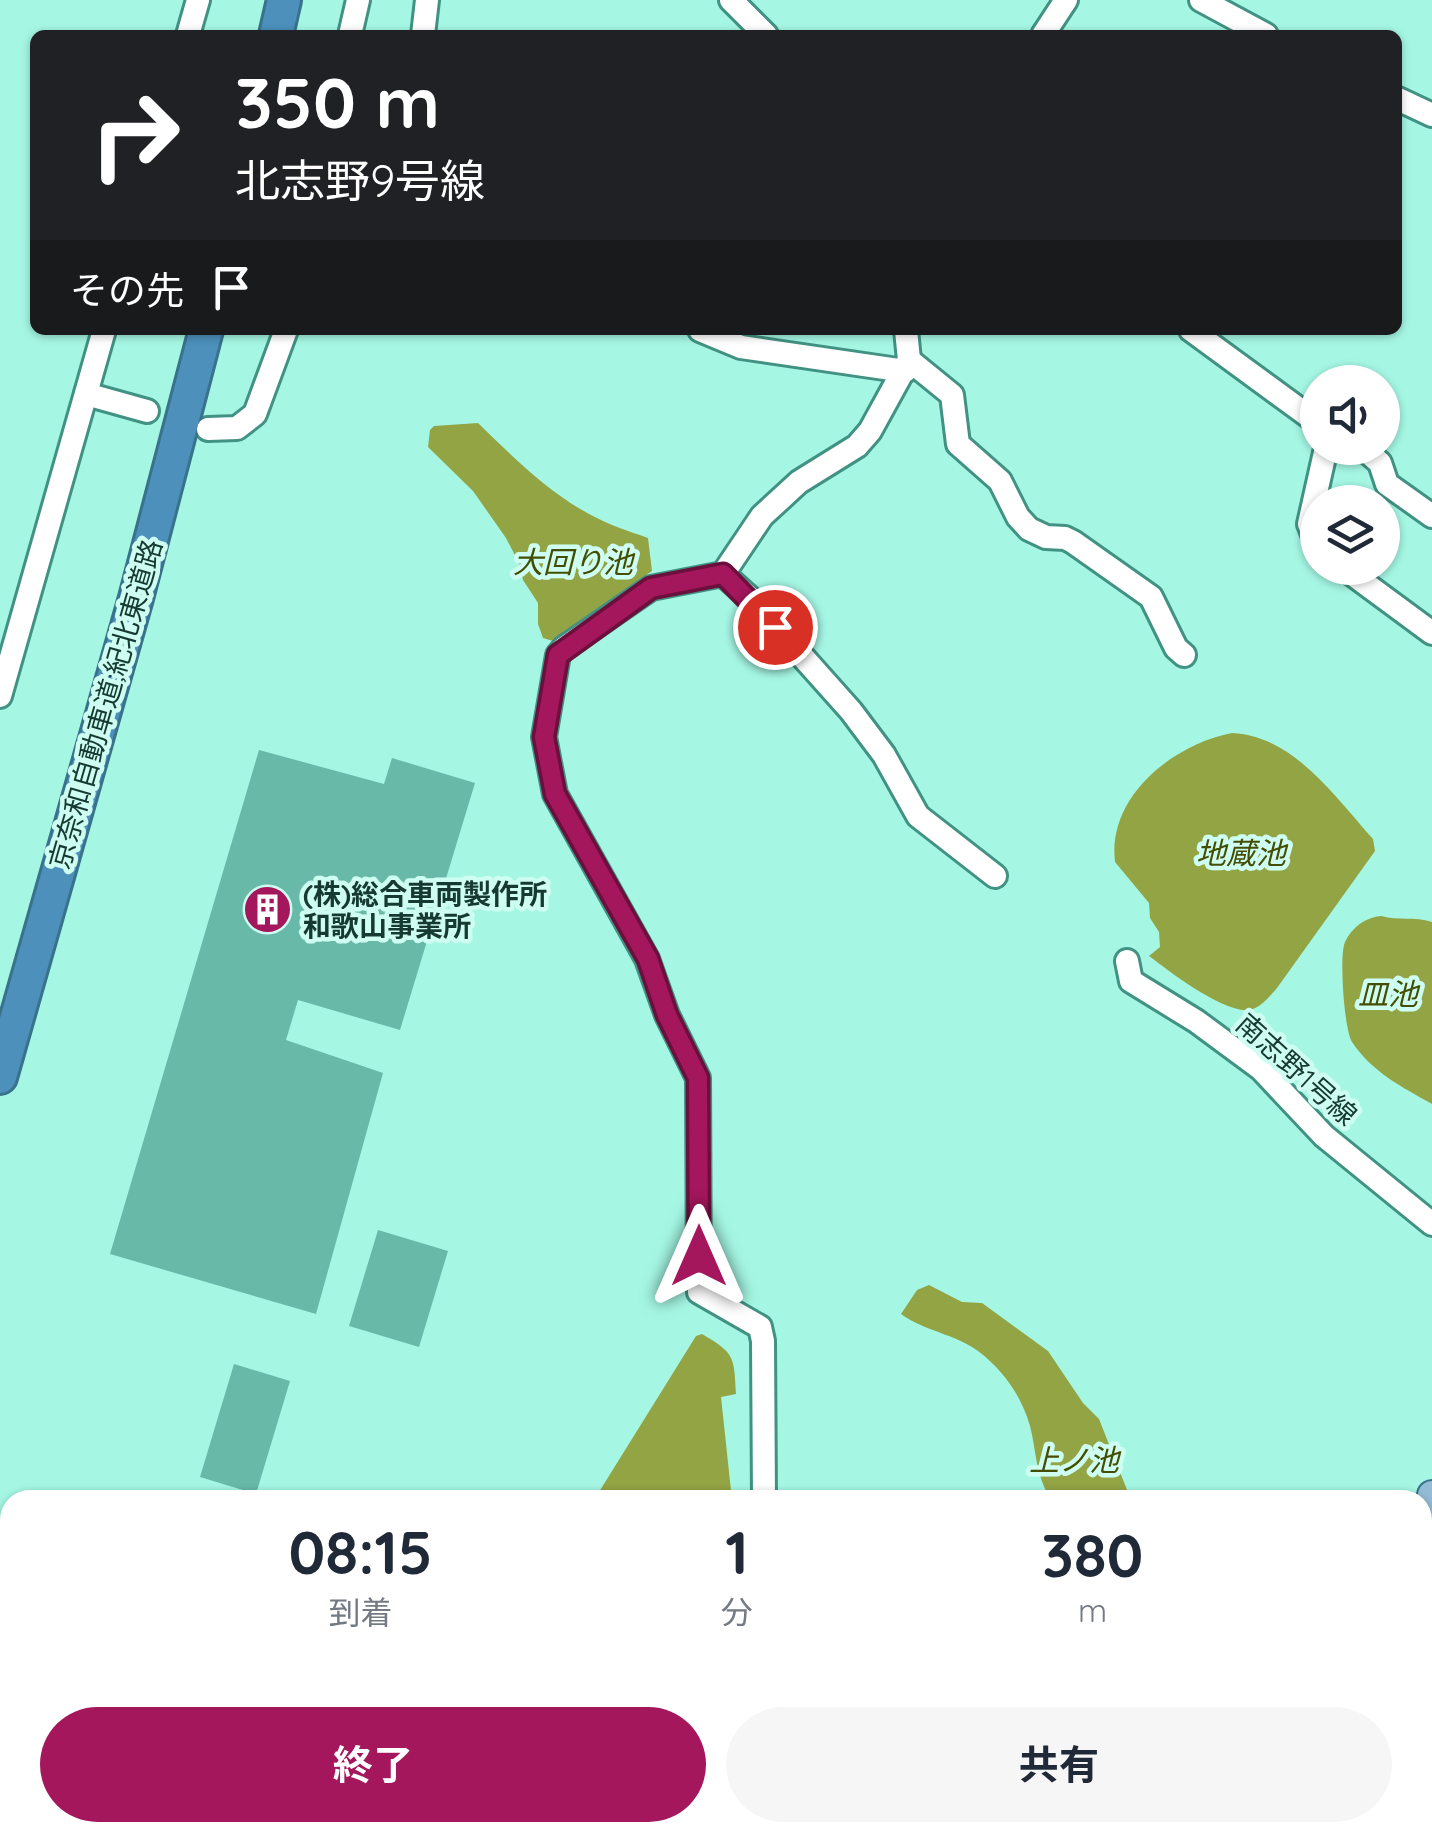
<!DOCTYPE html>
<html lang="ja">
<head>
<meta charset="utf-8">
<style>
	:root { --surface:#fff; --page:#f6f6f7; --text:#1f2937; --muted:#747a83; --accent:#a4175c }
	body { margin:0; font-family:Quicksand,"Noto Sans JP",sans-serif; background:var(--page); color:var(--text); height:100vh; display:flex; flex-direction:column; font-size:38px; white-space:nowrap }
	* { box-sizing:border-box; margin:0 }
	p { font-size:32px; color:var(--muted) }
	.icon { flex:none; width:55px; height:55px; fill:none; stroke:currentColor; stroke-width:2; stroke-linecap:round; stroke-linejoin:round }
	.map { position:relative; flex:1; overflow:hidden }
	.details { position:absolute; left:0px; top:1490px; width:1432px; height:352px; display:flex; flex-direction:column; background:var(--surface); border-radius:30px 30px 0 0; box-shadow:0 2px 8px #0004 }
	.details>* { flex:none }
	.guide { position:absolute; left:30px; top:30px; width:1372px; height:305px; border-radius:15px; box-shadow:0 2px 8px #0004; background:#202124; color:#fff; overflow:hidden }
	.controls { position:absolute; left:1300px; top:365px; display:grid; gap:20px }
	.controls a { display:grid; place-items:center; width:100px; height:100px; border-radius:50%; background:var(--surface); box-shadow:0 2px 8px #0004; font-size:50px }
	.pin { position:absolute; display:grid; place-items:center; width:85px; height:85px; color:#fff; margin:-42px; border:5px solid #fff; border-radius:50%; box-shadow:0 2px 10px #0007 }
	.me { position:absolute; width:110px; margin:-55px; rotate:0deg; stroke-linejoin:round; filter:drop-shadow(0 0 8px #0008) }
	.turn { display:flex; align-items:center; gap:35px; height:210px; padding:0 40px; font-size:45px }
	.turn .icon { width:130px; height:130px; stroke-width:2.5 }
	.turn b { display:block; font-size:70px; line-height:85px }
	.then { display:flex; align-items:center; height:95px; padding:0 40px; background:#0003; gap:20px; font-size:38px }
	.eta { display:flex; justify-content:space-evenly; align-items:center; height:170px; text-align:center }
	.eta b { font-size:60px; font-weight:700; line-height:70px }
	.action { display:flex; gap:20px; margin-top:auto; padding:20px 40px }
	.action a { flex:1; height:115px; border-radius:60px; background:var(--accent); color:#fff; font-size:40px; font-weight:700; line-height:115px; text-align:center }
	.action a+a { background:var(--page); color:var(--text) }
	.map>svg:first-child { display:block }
	.water { fill:#93a444 }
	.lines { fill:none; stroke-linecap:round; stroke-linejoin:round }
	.stream { stroke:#93a444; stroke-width:5 }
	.building { fill:#68b9a8 }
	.minor-casing { stroke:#419282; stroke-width:28 }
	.major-casing { stroke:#39728b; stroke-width:32 }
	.highway-casing { stroke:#39728b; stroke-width:38 }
	.path { stroke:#66a395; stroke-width:2.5; stroke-dasharray:2.5 8; stroke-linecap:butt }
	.minor { stroke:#fff; stroke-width:22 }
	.major { stroke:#94bcd6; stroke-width:28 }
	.highway { stroke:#4c90bb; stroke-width:32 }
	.route-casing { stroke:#6b0f3c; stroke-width:25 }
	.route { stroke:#a4175c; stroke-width:18 }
	.labels { text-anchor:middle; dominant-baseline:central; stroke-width:9; stroke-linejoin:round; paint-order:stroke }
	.street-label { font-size:28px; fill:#163932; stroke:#cefdf1 }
	.poi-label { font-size:28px; font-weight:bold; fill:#163932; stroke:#cefdf1; text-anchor:start }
	.water-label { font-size:30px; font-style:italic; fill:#444e02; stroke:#cefdf1 }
</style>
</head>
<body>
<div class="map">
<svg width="1432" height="1841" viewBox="0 0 1432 1841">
	<rect width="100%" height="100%" fill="#a5f7e4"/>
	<!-- water -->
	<g class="water">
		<path d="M 478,423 C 512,456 547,491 589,514 C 607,524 628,531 648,538 L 652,571 L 553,641 L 543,638 L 538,624 L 538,603 L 523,580 L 520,565 L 506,538 L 473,491 L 428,447 L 430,430 L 434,426 Z"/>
		<path d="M 1232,733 C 1294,736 1335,797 1373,839 L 1375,851 L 1277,988 C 1270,996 1263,1005 1253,1009 C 1229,1018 1169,971 1149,956 L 1160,947 L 1159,932 L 1150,918 L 1149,903 L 1115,862 C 1107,796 1174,744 1232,733 Z"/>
		<path d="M 1381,916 C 1399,921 1414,916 1432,922 L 1432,1104 C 1402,1087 1372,1072 1352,1042 C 1344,1029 1339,955 1345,942 C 1352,927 1366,917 1381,916 Z"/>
		<path d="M 929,1285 L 962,1302 L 982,1303 L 1048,1351 L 1083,1403 L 1099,1419 L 1131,1500 L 1051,1500 C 1035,1473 1037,1454 1030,1426 C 1021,1395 1003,1370 978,1351 C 955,1334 924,1331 901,1314 L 917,1290 Z"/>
		<path d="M 702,1334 C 735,1353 734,1357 736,1394 L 721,1397 L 732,1500 L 594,1500 L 696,1336 Z"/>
		<polygon points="1018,1833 1313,1832 1313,1833 1309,1841 1014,1841"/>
	</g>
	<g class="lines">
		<!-- stream -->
		<polyline class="stream" points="803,1832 826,1841"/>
	</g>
	<!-- building -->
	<g class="building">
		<polygon points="259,750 384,784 392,758 475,783 400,1030 298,1000 286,1040 383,1073 316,1314 110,1254"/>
		<polygon points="378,1230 448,1251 419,1347 349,1326"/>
		<polygon points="234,1364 290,1381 256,1494 200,1477"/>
	</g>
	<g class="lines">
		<defs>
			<g id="minor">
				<polyline points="731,0 766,35"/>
				<polyline points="1201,0 1266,35"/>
				<polyline points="188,35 198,0"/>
				<polyline points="350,35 358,0"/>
				<polyline points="423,35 427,0"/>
				<polyline points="1043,35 1066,0"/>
				<polyline points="1398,99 1432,115"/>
				<polyline points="700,330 741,347 905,371"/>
				<polyline points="1191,330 1318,423"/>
				<polyline points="909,360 952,395 958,444 1000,481 1018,517 1029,529 1046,537 1065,538 1073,542 1151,597 1176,648 1184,655"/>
				<polyline points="86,394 147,411"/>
				<polyline points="208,429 237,428 255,414 286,330"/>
				<polyline points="1363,448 1380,463 1387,484 1432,516"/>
				<polyline points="1318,547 1309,524 1326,448"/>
				<polyline points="1344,568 1432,633"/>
				<polyline points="723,574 753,601 851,711 884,755 918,816 995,876"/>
				<polyline points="0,696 104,330"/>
				<polyline points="1127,961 1131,981 1196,1021 1261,1069 1324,1136 1432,1224"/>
				<polyline points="764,1500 763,1341 760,1327 699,1292 698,1078 667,1015 647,959 555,794 544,737 558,655 564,648 651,588 723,574 762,516 799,482 857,446 870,431 909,360 906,330"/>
				<polyline points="0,1595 10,1603"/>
				<polyline points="0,1694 10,1657"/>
				<polyline points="0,1781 10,1784"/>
				<polyline points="346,1832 361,1841"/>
				<polyline points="96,1841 99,1832"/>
				<polyline points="326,1841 327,1832"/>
			</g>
			<g id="major">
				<polyline points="1422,1542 1432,1495"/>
				<polyline points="1358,1841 1360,1832"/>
			</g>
			<g id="highway">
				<polyline points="276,35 284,0"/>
				<polyline points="0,1077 136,598 206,330"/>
			</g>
		</defs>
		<!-- minor casing -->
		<use href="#minor" class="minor-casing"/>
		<!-- major casing -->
		<use href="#major" class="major-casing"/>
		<!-- highway casing -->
		<use href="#highway" class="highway-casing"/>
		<!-- path -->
		<polyline class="path" points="1201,35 1206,27"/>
		<!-- minor -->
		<use href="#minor" class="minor"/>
		<!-- major -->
		<use href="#major" class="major"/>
		<!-- highway -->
		<use href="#highway" class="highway"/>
	</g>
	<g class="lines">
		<defs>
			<polyline id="route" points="699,1256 698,1078 667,1015 648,959 555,794 544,737 558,655 651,588 723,574 775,627"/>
		</defs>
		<!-- route casing -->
		<use href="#route" class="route-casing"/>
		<!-- route -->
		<use href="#route" class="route"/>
	</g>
	<!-- icons -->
	<defs>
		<symbol id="building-disc" viewBox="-11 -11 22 22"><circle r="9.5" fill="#a4175c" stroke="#cefdf1"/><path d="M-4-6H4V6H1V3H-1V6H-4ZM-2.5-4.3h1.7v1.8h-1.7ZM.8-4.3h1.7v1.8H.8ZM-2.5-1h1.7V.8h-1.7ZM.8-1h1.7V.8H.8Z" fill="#fff"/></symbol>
	</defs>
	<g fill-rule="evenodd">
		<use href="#building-disc" x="240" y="882" width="55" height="55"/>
	</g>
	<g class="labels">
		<!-- street labels -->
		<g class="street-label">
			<text transform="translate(105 704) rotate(-74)">京奈和自動車道;紀北東道路</text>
			<text transform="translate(1297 1069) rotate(42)">南志野1号線</text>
		</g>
		<!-- poi labels -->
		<g class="poi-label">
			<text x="303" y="893">(株)総合車両製作所<tspan x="303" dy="32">和歌山事業所</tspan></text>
		</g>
		<!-- water labels -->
		<g class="water-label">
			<text x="573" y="562">大回り池</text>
			<text x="1241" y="853">地蔵池</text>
			<text x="1388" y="994">皿池</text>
			<text x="1074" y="1460">上ノ池</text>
		</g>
	</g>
</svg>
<div class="controls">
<a><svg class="icon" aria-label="sound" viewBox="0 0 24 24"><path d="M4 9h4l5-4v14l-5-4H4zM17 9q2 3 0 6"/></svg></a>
<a><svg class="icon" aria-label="layers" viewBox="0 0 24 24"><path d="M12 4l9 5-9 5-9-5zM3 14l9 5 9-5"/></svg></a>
</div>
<div class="pin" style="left:775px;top:627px;background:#d93025"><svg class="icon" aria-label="arrive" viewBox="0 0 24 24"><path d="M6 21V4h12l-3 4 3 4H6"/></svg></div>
<svg class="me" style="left:699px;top:1256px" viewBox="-20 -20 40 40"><path d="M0-17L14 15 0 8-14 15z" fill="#a4175c" stroke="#fff" stroke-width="4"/></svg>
<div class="guide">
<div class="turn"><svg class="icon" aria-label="right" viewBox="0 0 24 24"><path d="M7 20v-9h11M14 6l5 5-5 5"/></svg><div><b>350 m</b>北志野9号線</div></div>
<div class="then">その先<svg class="icon" aria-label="arrive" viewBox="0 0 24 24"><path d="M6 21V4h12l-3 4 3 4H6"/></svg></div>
</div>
<section class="details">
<div class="eta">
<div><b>08:15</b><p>到着</p></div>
<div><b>1</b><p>分</p></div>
<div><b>380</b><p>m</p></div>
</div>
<div class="action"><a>終了</a><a>共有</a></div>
</section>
</div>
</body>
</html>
